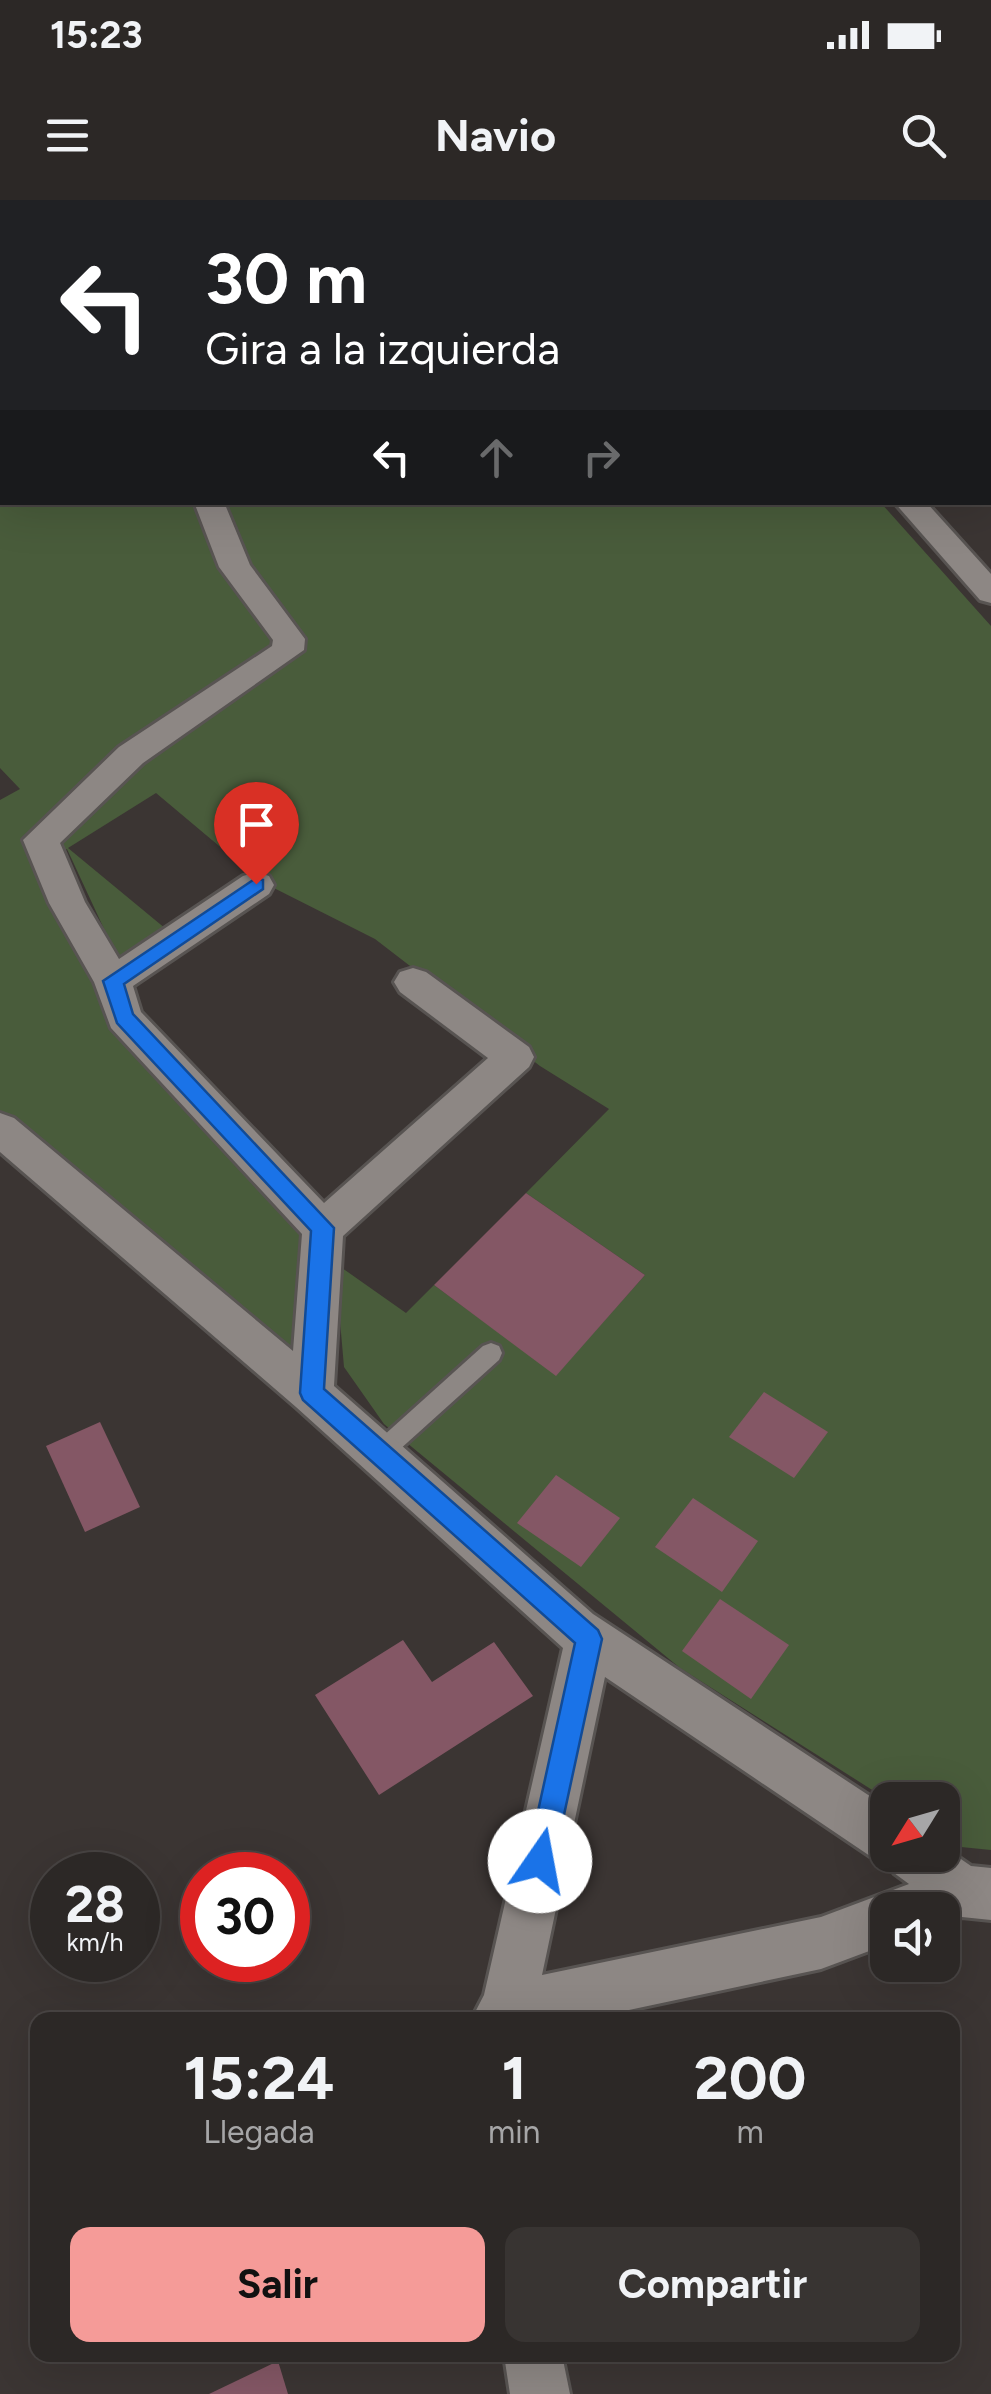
<!DOCTYPE html>
<html lang="es">
<head>
<meta charset="utf-8">
<style>
	:root { --surface:#2c2826; --page:#383432; --text:#f1f3f6; --muted:#a6a6a7; --line:#484443; --accent:#f59b98 }
	body { margin:0; font-family:Figtree,sans-serif; background:var(--page); color:var(--text); height:100vh; display:flex; flex-direction:column; font-size:38px; white-space:nowrap }
	* { box-sizing:border-box; margin:0 }
	p { font-size:32px; color:var(--muted) }
	.icon { flex:none; width:55px; height:55px; fill:none; stroke:currentColor; stroke-width:2; stroke-linecap:round; stroke-linejoin:round }
	.map { position:relative; flex:1; overflow:hidden }
	.panel { position:absolute; left:30px; top:1812px; width:930px; height:350px; display:flex; flex-direction:column; background:var(--surface); border-radius:20px; box-shadow:0 10px 40px #0002,0 0 0 2px var(--line) }
	.panel>* { flex:none }
	.guide { position:absolute; left:0px; top:0px; width:992px; height:305px; box-shadow:0 10px 40px #0002,0 0 0 2px var(--line); background:#202124; color:#fff; overflow:hidden }
	.needle { width:65px; rotate:233deg }
	.fabs { position:absolute; left:870px; top:1582px; display:grid; gap:20px }
	.fabs a { display:grid; place-items:center; width:90px; height:90px; border-radius:20px; background:var(--surface); box-shadow:0 10px 40px #0002,0 0 0 2px var(--line); font-size:50px }
	.speed { position:absolute; left:30px; top:1652px; display:flex; gap:20px; font-size:50px; font-weight:700; text-align:center }
	.speed>* { display:grid; place-content:center; width:130px; height:130px; border-radius:50%; background:var(--surface); box-shadow:0 10px 40px #0002,0 0 0 2px var(--line); line-height:1 }
	.speed small { font-size:25px; font-weight:400 }
	.speed .limit { border:15px solid #d22; background:#fff; color:#111 }
	.pin { position:absolute; display:grid; place-items:center; width:85px; height:85px; color:#fff; margin:-102px -42px; border-radius:50% 50% 50% 0; rotate:-45deg; box-shadow:0 0 10px #0007 }
	.pin .icon { rotate:45deg }
	.me { position:absolute; width:110px; margin:-55px; rotate:12deg; stroke-linejoin:round; filter:drop-shadow(0 0 8px #0008) }
	.turn { display:flex; align-items:center; gap:35px; height:210px; padding:0 40px; font-size:45px }
	.turn .icon { width:130px; height:130px; stroke-width:2.5 }
	.turn b { display:block; font-size:70px; line-height:85px }
	.lanes { display:flex; align-items:center; height:95px; padding:0 40px; background:#0003; justify-content:center; gap:50px; direction:ltr }
	.lanes .off { opacity:.35 }
	.eta { display:flex; justify-content:space-evenly; align-items:center; height:170px; text-align:center }
	.eta b { font-size:60px; font-weight:700; line-height:70px }
	.cta { display:flex; gap:20px; margin-top:auto; padding:20px 40px }
	.cta a { flex:1; height:115px; border-radius:20px; background:var(--accent); color:#111; font-size:40px; font-weight:700; line-height:115px; text-align:center }
	.cta a+a { background:var(--page); color:var(--text) }
	.status { display:flex; justify-content:space-between; align-items:center; height:70px; padding:0 50px; background:var(--surface); direction:ltr }
	.status svg { height:28px; fill:currentColor }
	header { display:flex; justify-content:space-between; align-items:center; height:130px; padding:0 40px; background:var(--surface); font-size:45px; font-weight:700 }
	.map>svg:first-child { display:block }
	.green { fill:#495c3b }
	.building { fill:#845765 }
	.lines { fill:none; stroke-linecap:round; stroke-linejoin:round }
	.service-casing { stroke:#585452; stroke-width:6 }
	.minor-casing { stroke:#585452; stroke-width:6 }
	.service { fill:#8d8784; fill-rule:evenodd }
	.minor { fill:#8d8784; fill-rule:evenodd }
	.route { fill:#1a73e8; stroke:#114b97; stroke-width:2.5 }
</style>
</head>
<body>
<div class="status"><b>15:23</b><svg viewBox="0 0 49 12"><path d="M0 12V9h3v3zM5 12V6h3v6zM10 12V3h3v9zM15 12V0h3v12zM26 1h20v11H26zM47 4h2v5h-2z"/></svg></div>
<header><svg class="icon" aria-label="menu" viewBox="0 0 24 24"><path d="M4 6h16M4 12h16M4 18h16"/></svg>Navio<svg class="icon" aria-label="search" viewBox="0 0 24 24"><circle cx="10" cy="10" r="6"/><path d="M15 15l6 6"/></svg></header>
<div class="map">
<svg width="991" height="2194" viewBox="0 0 991 2194">
	<rect width="100%" height="100%" fill="#3b3533"/>
	<!-- green -->
	<polygon class="green" points="0,0 615,2 2,2 2,302 881,303 991,426 991,1650 961,1647 943,1635 942,1600 888,1600 680,1468 384,1224 344,1167 335,1063 406,1113 434,1085 556,1175 645,1075 526,993 609,909 540,866 375,739 262,682 156,593 68,648 166,729 118,759 67,649 45,662 104,779 311,1029 303,1173 0,922 0,600 20,589 0,568"/>
	<!-- building -->
	<g class="building">
		<polygon points="526,993 645,1075 556,1176 434,1085"/>
		<polygon points="764,1192 828,1232 794,1278 729,1237"/>
		<polygon points="100,1222 140,1307 85,1332 46,1246"/>
		<polygon points="556,1275 620,1318 581,1367 517,1323"/>
		<polygon points="693,1298 758,1341 722,1392 655,1347"/>
		<polygon points="720,1399 789,1445 751,1499 682,1451"/>
		<polygon points="403,1440 432,1482 494,1442 533,1496 379,1595 315,1495"/>
		<polygon points="278,2161 288,2194 209,2194"/>
	</g>
	<g class="lines">
		<defs>
			<polygon id="service" points="491,1143 499,1146 502,1153 499,1160 388,1260 380,1264 372,1260 368,1253 372,1246 483,1146"/>
			<g id="minor">
				<polygon points="327,0 353,0 354,2 329,2"/>
				<polygon points="621,0 647,0 649,2 623,2"/>
				<polygon points="816,0 843,0 845,2 818,2"/>
				<rect x="990" y="157" width="1" height="17"/>
				<rect x="990" y="198" width="1" height="18"/>
				<path d="M 194,302 L 224,302 L 250,365 L 305,439 L 304,450 L 143,563 L 60,643 L 85,702 L 119,759 L 243,676 L 256,672 L 269,676 L 274,685 L 269,694 L 133,786 L 141,812 L 324,1003 L 488,858 L 400,792 L 394,782 L 400,772 L 413,768 L 426,772 L 529,847 L 534,857 L 529,867 L 343,1036 L 334,1186 L 593,1414 L 888,1608 L 888,1655 L 942,1655 L 942,1646 L 971,1666 L 991,1668 L 991,1720 L 962,1717 L 942,1724 L 942,1710 L 888,1710 L 888,1744 L 821,1769 L 582,1820 L 471,1820 L 484,1795 L 563,1448 L 296,1207 L 0,952 L 0,913 L 14,918 L 293,1151 L 302,1034 L 111,828 L 94,782 L 49,703 L 23,640 L 119,547 L 272,446 L 273,440 L 219,367 ZM 605,1477 L 870,1656 L 890,1663 L 894,1673 L 909,1684 L 821,1717 L 542,1775 Z"/>
				<polygon points="894,302 926,302 991,374 991,403 980,400"/>
				<polygon points="504,2155 562,2155 570,2194 510,2194"/>
			</g>
		</defs>
		<!-- service casing -->
		<use href="#service" class="service-casing"/>
		<!-- minor casing -->
		<use href="#minor" class="minor-casing"/>
		<!-- service -->
		<use href="#service" class="service"/>
		<!-- minor -->
		<use href="#minor" class="minor"/>
	</g>
	<!-- route -->
	<polygon class="route" points="256,678 263,680 263,689 124,784 133,814 334,1028 324,1189 598,1430 602,1439 554,1661 550,1670 540,1674 531,1670 527,1661 575,1443 303,1200 300,1193 311,1031 117,823 103,781"/>
</svg>
<div class="fabs">
<a><svg class="needle" viewBox="-14 -14 28 28"><path d="M0-13l5 13h-10z" fill="#e53935"/><path d="M0 13l5-13h-10z" fill="#a6a6a7"/></svg></a>
<a><svg class="icon" aria-label="sound" viewBox="0 0 24 24"><path d="M4 9h4l5-4v14l-5-4H4zM17 9q2 3 0 6"/></svg></a>
</div>
<div class="speed"><div>28<small>km/h</small></div><div class="limit">30</div></div>
<div class="pin" style="left:256px;top:684px;background:#d93025"><svg class="icon" aria-label="arrive" viewBox="0 0 24 24"><path d="M6 21V4h12l-3 4 3 4H6"/></svg></div>
<svg class="me" style="left:540px;top:1661px" viewBox="-20 -20 40 40"><circle r="19" fill="#fff"/><path d="M0-13L10 11 0 6-10 11z" fill="#1a73e8"/></svg>
<div class="guide">
<div class="turn"><svg class="icon" aria-label="left" viewBox="0 0 24 24"><path d="M17 20v-9H6M10 6l-5 5 5 5"/></svg><div><b>30 m</b>Gira a la izquierda</div></div>
<div class="lanes"><svg class="icon" aria-label="left" viewBox="0 0 24 24"><path d="M17 20v-9H6M10 6l-5 5 5 5"/></svg><svg class="icon off" aria-label="ahead" viewBox="0 0 24 24"><path d="M12 20V5M6 11l6-6 6 6"/></svg><svg class="icon off" aria-label="right" viewBox="0 0 24 24"><path d="M7 20v-9h11M14 6l5 5-5 5"/></svg></div>
</div>
<section class="panel">
<div class="eta">
<div><b>15:24</b><p>Llegada</p></div>
<div><b>1</b><p>min</p></div>
<div><b>200</b><p>m</p></div>
</div>
<div class="cta"><a>Salir</a><a>Compartir</a></div>
</section>
</div>
</body>
</html>
